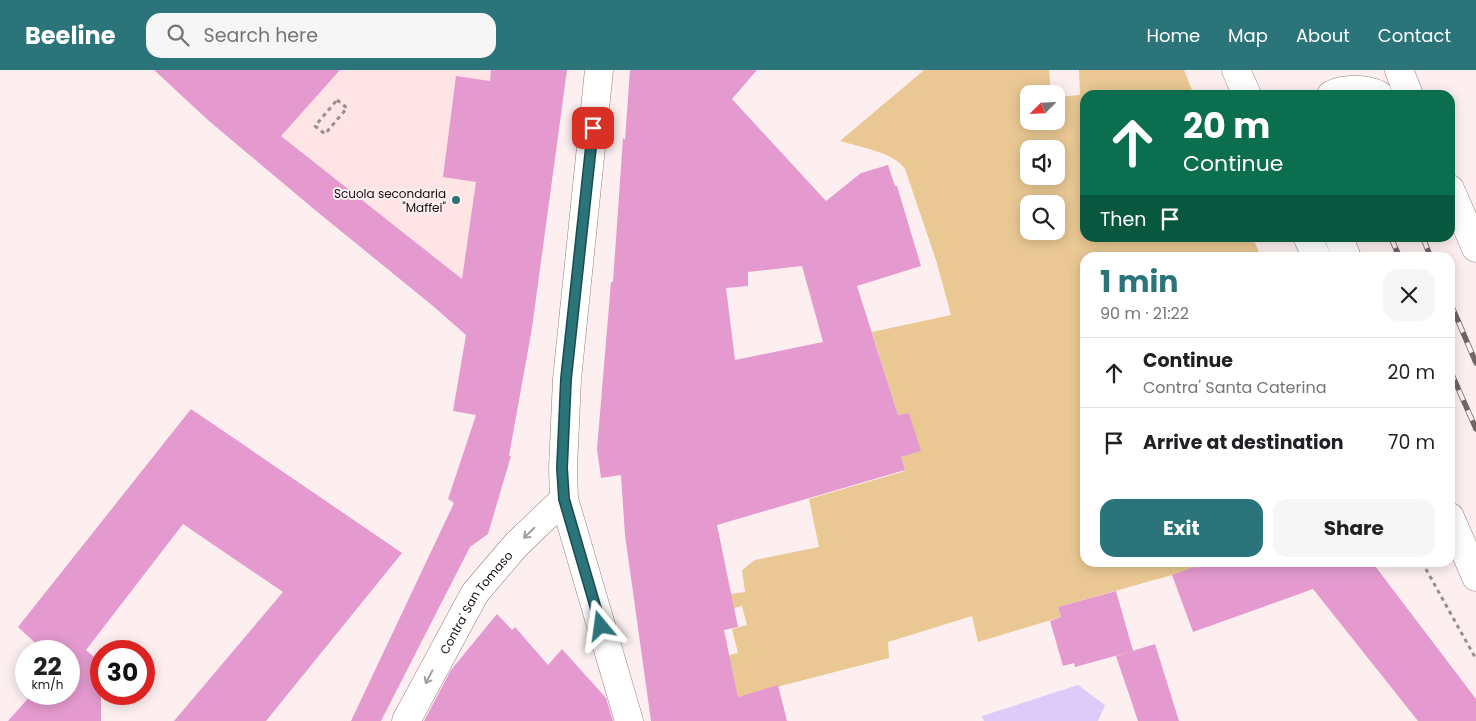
<!DOCTYPE html>
<html lang="en">
<head>
<meta charset="utf-8">
<style>
	:root { --surface:#fff; --page:#f6f6f6; --text:#202124; --muted:#757577; --line:#e0e0e0; --accent:#2a747a }
	body { margin:0; font-family:Poppins,sans-serif; background:var(--page); color:var(--text); height:100vh; display:flex; flex-direction:column; font-size:19px; white-space:nowrap }
	* { box-sizing:border-box; margin:0 }
	p { font-size:16px; color:var(--muted) }
	.icon { flex:none; width:28px; height:28px; fill:none; stroke:currentColor; stroke-width:2; stroke-linecap:round; stroke-linejoin:round }
	.map { position:relative; flex:1; overflow:hidden }
	.details { position:absolute; left:1080px; top:182px; width:375px; height:315px; display:flex; flex-direction:column; background:var(--surface); border-radius:15px; box-shadow:0 2px 12px #0003 }
	.details>* { flex:none }
	.banner { position:absolute; left:1080px; top:20px; width:375px; height:152px; border-radius:15px; box-shadow:0 2px 12px #0003; background:#0b6e4f; color:#fff; overflow:hidden }
	.needle { width:32px; rotate:246deg }
	.tools { position:absolute; left:1020px; top:15px; display:grid; gap:10px }
	.tools a { display:grid; place-items:center; width:45px; height:45px; border-radius:10px; background:var(--surface); box-shadow:0 2px 12px #0003; font-size:25px }
	.speed { position:absolute; left:15px; top:570px; display:flex; gap:10px; font-size:25px; font-weight:700; text-align:center }
	.speed>* { display:grid; place-content:center; width:65px; height:65px; border-radius:50%; background:var(--surface); box-shadow:0 2px 12px #0003; line-height:1 }
	.speed small { font-size:12px; font-weight:400 }
	.speed .limit { border:8px solid #d22; background:#fff; color:#111 }
	.pin { position:absolute; display:grid; place-items:center; width:42px; height:42px; color:#fff; margin:-21px; border-radius:10px; box-shadow:0 2px 8px #0006 }
	.me { position:absolute; width:55px; margin:-28px; rotate:344deg; stroke-linejoin:round; filter:drop-shadow(0 0 4px #0008) }
	.turn { display:flex; align-items:center; gap:18px; height:105px; padding:0 20px; font-size:22px }
	.turn .icon { width:65px; height:65px; stroke-width:2.5 }
	.turn b { display:block; font-size:35px; line-height:42px }
	.then { display:flex; align-items:center; height:48px; padding:0 20px; background:#0003; gap:10px; font-size:19px }
	.round { display:grid; place-items:center; flex:none; width:52px; height:52px; border-radius:15px; background:var(--page) }
	.head { display:flex; align-items:center; justify-content:space-between; height:85px; padding:0 20px }
	h1 { font-size:30px; font-weight:700; line-height:38px; color:var(--accent) }
	.cta { display:flex; gap:10px; margin-top:auto; padding:10px 20px }
	.cta a { flex:1; height:58px; border-radius:15px; background:var(--accent); color:#fff; font-size:20px; font-weight:700; line-height:58px; text-align:center }
	.cta a+a { background:var(--page); color:var(--text) }
	ul { padding:0; list-style:none }
	li { display:flex; align-items:center; gap:15px; height:70px; padding:0 20px; border-top:1px solid var(--line) }
	li div { flex:1 }
	li b { display:block; font-size:19px }
	li em { font-style:normal }
	header { display:flex; align-items:center; gap:30px; box-sizing:border-box; height:70px; padding:0 25px; background:var(--accent); color:#fff }
	header strong { font-size:24px }
	nav { display:flex; gap:28px; margin-inline-start:auto; font-size:18px }
	.search { width:350px; height:45px; background:var(--page); display:flex; align-items:center; gap:12px; box-sizing:border-box; padding:0 18px; border-radius:15px; color:var(--muted); font-size:19px }
	.map>svg:first-child { display:block }
	.built { fill:#ffe4e6 }
	.green { fill:#e9c893; fill-rule:evenodd }
	.water { fill:#dfcbfa }
	.building { fill:#e49acf; fill-rule:evenodd }
	.lines { fill:none; stroke-linecap:round; stroke-linejoin:round }
	.minor-casing { stroke:#9b7c7f; stroke-width:29 }
	.major-casing { stroke:#9b7c7f; stroke-width:29 }
	.path { stroke:#9a8d8e; stroke-width:3; stroke-dasharray:4 4; stroke-linecap:butt }
	.minor { stroke:#fff; stroke-width:28 }
	.major { stroke:#fff; stroke-width:28 }
	.rail-casing { stroke:#716466; stroke-width:5.5 }
	.rail { stroke:#fdeff0; stroke-width:4; stroke-dasharray:11; stroke-linecap:butt }
	.oneway { stroke:#a29d9e }
	.route-casing { stroke:#1b4b4f; stroke-width:12 }
	.route { stroke:#2a747a; stroke-width:9 }
	.poi-dot { fill:#2a747a; stroke:#fdeff0; stroke-width:2 }
	.labels { text-anchor:middle; dominant-baseline:central; stroke-width:4; stroke-linejoin:round; paint-order:stroke }
	.poi-label { font-size:12px; fill:#170b0d; stroke:#fdeff0; text-anchor:end }
	.street-label { font-size:12px; fill:#170b0d; stroke:#fdeff0 }
</style>
</head>
<body>
<header>
<strong>Beeline</strong>
<div class="search"><svg class="icon" aria-label="search" viewBox="0 0 24 24"><circle cx="10" cy="10" r="6"/><path d="M15 15l6 6"/></svg>Search here</div>
<nav><a>Home</a><a>Map</a><a>About</a><a>Contact</a></nav>
</header>
<div class="map">
<svg width="1476" height="651" viewBox="0 0 1476 651">
	<rect width="100%" height="100%" fill="#fdeff0"/>
	<!-- built -->
	<polygon class="built" points="204,0 567,0 466,212 259,49"/>
	<!-- green -->
	<path class="green" d="M 924,0 L 1049,0 L 1051,24 L 1029,24 L 1029,51 L 1056,51 L 1056,27 L 1080,25 L 1079,0 L 1184,0 L 1194,25 L 1085,25 L 1085,168 L 1253,168 L 1261,187 L 1085,188 L 1085,492 L 1208,493 L 1172,505 L 1058,537 L 1061,547 L 978,572 L 972,546 L 888,572 L 889,588 L 738,627 L 729,585 L 738,583 L 732,559 L 747,555 L 742,536 L 734,538 L 731,524 L 745,522 L 742,500 L 755,490 L 819,477 L 809,429 L 905,401 L 901,387 L 920,381 L 909,343 L 898,345 L 872,262 L 951,245 L 936,190 L 905,99 C 894,82 859,77 840,71 ZM 1029,79 L 1056,79 L 1056,106 L 1029,106 ZM 1029,134 L 1056,134 L 1056,161 L 1029,161 Z"/>
	<!-- water -->
	<polygon class="water" points="1078,615 1105,635 1098,651 984,651 982,646"/>
	<!-- building -->
	<g class="building">
		<polygon points="154,0 340,0 281,66 462,209 476,112 443,107 456,6 490,11 491,0 567,0 532,258 509,386 511,386 488,464 470,477 381,651 351,651 454,433 448,429 476,345 453,341 466,265 433,236 315,140 209,51"/>
		<path d="M 630,0 L 757,0 L 732,29 L 826,131 L 861,103 L 888,95 L 895,116 L 897,116 L 921,196 L 857,216 L 898,345 L 909,343 L 921,381 L 901,387 L 905,400 L 717,455 L 738,557 L 724,560 L 738,627 L 778,615 L 787,651 L 651,651 L 625,465 L 621,405 L 601,408 L 597,379 L 611,212 L 613,212 L 623,68 L 625,70 ZM 802,196 L 823,272 L 735,290 L 726,218 L 748,216 L 748,202 Z"/>
		<polygon points="191,339 402,483 266,651 174,651 283,522 183,454 86,580 101,593 101,651 8,651 32,624 69,624 69,581 44,581 18,557"/>
		<polygon points="1208,492 1374,492 1375,496 1476,629 1476,651 1418,651 1313,519 1193,562 1172,505"/>
		<polygon points="1116,521 1133,581 1075,597 1074,593 1063,596 1050,551 1061,547 1058,537"/>
		<polygon points="497,544 512,560 515,557 548,595 562,579 606,628 613,651 424,651 451,600"/>
		<polygon points="1155,574 1179,651 1138,651 1116,586"/>
	</g>
	<g class="lines">
		<defs>
			<g id="minor">
				<polyline points="599,0 567,309 563,398 564,429 629,651"/>
				<path id="s1" d="M 406,651 L 475,523 L 516,475 L 564,429"/>
			</g>
			<g id="major">
				<polyline points="1236,0 1247,25"/>
				<polyline points="1399,0 1409,25"/>
				<path d="M 1331,25 C 1344,18 1365,18 1379,25"/>
				<polyline points="1450,119 1476,178"/>
				<polyline points="1308,168 1317,188"/>
				<polyline points="1339,168 1347,188"/>
				<polyline points="1450,447 1476,507"/>
			</g>
		</defs>
		<!-- minor casing -->
		<use href="#minor" class="minor-casing"/>
		<!-- major casing -->
		<use href="#major" class="major-casing"/>
		<!-- path -->
		<g class="path">
			<polygon points="337,30 347,38 325,64 315,56"/>
			<polyline points="1422,492 1476,589"/>
		</g>
		<!-- minor -->
		<use href="#minor" class="minor"/>
		<!-- major -->
		<use href="#major" class="major"/>
		<defs>
			<g id="rail">
				<polyline points="1391,168 1400,188"/>
				<polyline points="1423,168 1431,188"/>
				<polyline points="1450,232 1476,293"/>
				<polyline points="1450,300 1476,359"/>
			</g>
		</defs>
		<!-- rail casing -->
		<use href="#rail" class="rail-casing"/>
		<!-- rail -->
		<use href="#rail" class="rail"/>
	</g>
	<!-- one-way arrows -->
	<defs><path id="oneway-shaft" d="M-6 0H5M1.5-3L5.5 0L1.5 3" fill="none" stroke-width="1.6" stroke-linecap="round" stroke-linejoin="round" transform="scale(1.25)"/></defs>
	<g class="oneway">
		<use href="#oneway-shaft" transform="translate(529 463) rotate(136)"/>
		<use href="#oneway-shaft" transform="translate(429 607) rotate(118)"/>
	</g>
	<g class="lines">
		<defs>
			<polyline id="route" points="593,58 566,309 562,398 564,429 601,556"/>
		</defs>
		<!-- route casing -->
		<use href="#route" class="route-casing"/>
		<!-- route -->
		<use href="#route" class="route"/>
	</g>
	<!-- markers -->
	<circle class="poi-dot" cx="456" cy="130" r="5"/>
	<g class="labels">
		<!-- poi labels -->
		<g class="poi-label">
			<text x="446" y="123">Scuola secondaria<tspan x="446" dy="14">"Maffei"</tspan></text>
		</g>
		<!-- street labels -->
		<g class="street-label">
			<text stroke="none"><textPath href="#s1" startOffset="138">Contra' San Tomaso</textPath></text>
		</g>
	</g>
</svg>
<div class="tools">
<a><svg class="needle" viewBox="-14 -14 28 28"><path d="M0-13l5 13h-10z" fill="#e53935"/><path d="M0 13l5-13h-10z" fill="#757577"/></svg></a>
<a><svg class="icon" aria-label="sound" viewBox="0 0 24 24"><path d="M4 9h4l5-4v14l-5-4H4zM17 9q2 3 0 6"/></svg></a>
<a><svg class="icon" aria-label="search" viewBox="0 0 24 24"><circle cx="10" cy="10" r="6"/><path d="M15 15l6 6"/></svg></a>
</div>
<div class="speed"><div>22<small>km/h</small></div><div class="limit">30</div></div>
<div class="pin" style="left:593px;top:58px;background:#d93025"><svg class="icon" aria-label="arrive" viewBox="0 0 24 24"><path d="M6 21V4h12l-3 4 3 4H6"/></svg></div>
<svg class="me" style="left:601px;top:556px" viewBox="-20 -20 40 40"><path d="M0-17L14 15 0 8-14 15z" fill="#2a747a" stroke="#fff" stroke-width="4"/></svg>
<div class="banner">
<div class="turn"><svg class="icon" aria-label="ahead" viewBox="0 0 24 24"><path d="M12 20V5M6 11l6-6 6 6"/></svg><div><b>20 m</b>Continue</div></div>
<div class="then">Then<svg class="icon" aria-label="arrive" viewBox="0 0 24 24"><path d="M6 21V4h12l-3 4 3 4H6"/></svg></div>
</div>
<section class="details">
<div class="head"><div><h1>1 min</h1><p>90 m · 21:22</p></div><a class="round"><svg class="icon" aria-label="close" viewBox="0 0 24 24"><path d="M6 6l12 12M18 6L6 18"/></svg></a></div>
<ul>
<li><svg class="icon" aria-label="ahead" viewBox="0 0 24 24"><path d="M12 20V5M6 11l6-6 6 6"/></svg><div><b>Continue</b><p>Contra' Santa Caterina</p></div><em>20 m</em></li>
<li><svg class="icon" aria-label="arrive" viewBox="0 0 24 24"><path d="M6 21V4h12l-3 4 3 4H6"/></svg><div><b>Arrive at destination</b></div><em>70 m</em></li>
</ul>
<div class="cta"><a>Exit</a><a>Share</a></div>
</section>
</div>
</body>
</html>
